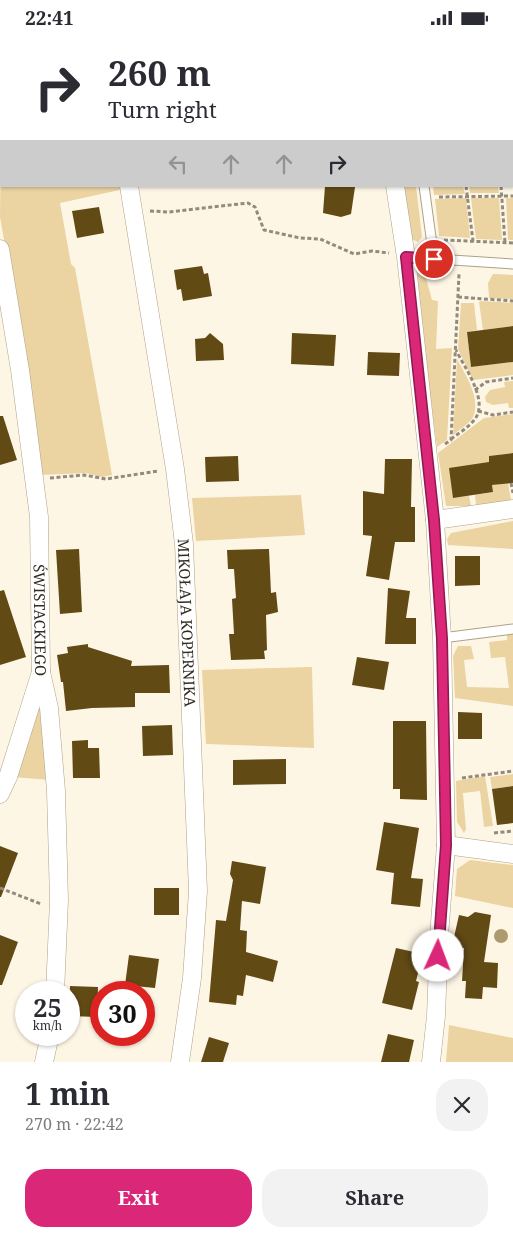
<!DOCTYPE html>
<html lang="en">
<head>
<meta charset="utf-8">
<style>
	:root { --surface:#fff; --page:#f2f2f3; --text:#2b2b33; --muted:#7c7c81; --accent:#db2777 }
	body { margin:0; font-family:"Noto Serif",serif; background:var(--page); color:var(--text); height:100vh; display:flex; flex-direction:column; font-size:19px; white-space:nowrap }
	* { box-sizing:border-box; margin:0 }
	p { font-size:16px; color:var(--muted) }
	.icon { flex:none; width:28px; height:28px; fill:none; stroke:currentColor; stroke-width:2; stroke-linecap:round; stroke-linejoin:round }
	.map { position:relative; height:1027px; overflow:hidden }
	.drawer { display:flex; flex-direction:column; background:var(--surface); flex:1 }
	.drawer>* { flex:none }
	.top-card { position:absolute; left:0px; top:0px; width:514px; height:152px; box-shadow:0 1px 4px #0004; background:#fff; color:var(--text); overflow:hidden }
	.speed { position:absolute; left:15px; top:946px; display:flex; gap:10px; font-size:25px; font-weight:700; text-align:center }
	.speed>* { display:grid; place-content:center; width:65px; height:65px; border-radius:50%; background:var(--surface); box-shadow:0 1px 4px #0004; line-height:1 }
	.speed small { font-size:12px; font-weight:400 }
	.speed .limit { border:8px solid #d22; background:#fff; color:#111 }
	.pin { position:absolute; display:grid; place-items:center; width:42px; height:42px; color:#fff; margin:-21px; border:2px solid #fff; border-radius:50%; box-shadow:0 1px 5px #0007 }
	.me { position:absolute; width:55px; margin:-28px; rotate:2deg; stroke-linejoin:round; filter:drop-shadow(0 0 4px #0008) }
	.turn { display:flex; align-items:center; gap:18px; height:105px; padding:0 25px; font-size:22px }
	.turn .icon { width:65px; height:65px; stroke-width:2.5 }
	.turn b { display:block; font-size:35px; line-height:42px }
	.lanes { display:flex; align-items:center; height:48px; padding:0 25px; background:#0003; justify-content:center; gap:25px; direction:ltr }
	.lanes .off { opacity:.35 }
	.round { display:grid; place-items:center; flex:none; width:52px; height:52px; border-radius:20px; background:var(--page) }
	.headline { display:flex; align-items:center; justify-content:space-between; height:85px; padding:0 25px }
	h1 { font-size:30px; font-weight:700; line-height:38px }
	.cta { display:flex; gap:10px; margin-top:auto; padding:10px 25px }
	.cta a { flex:1; height:58px; border-radius:20px; background:var(--accent); color:#fff; font-size:20px; font-weight:700; line-height:58px; text-align:center }
	.cta a+a { background:var(--page); color:var(--text) }
	.status { display:flex; justify-content:space-between; align-items:center; height:35px; padding:0 25px; background:var(--surface); direction:ltr }
	.status svg { height:14px; fill:currentColor }
	.map>svg:first-child { display:block }
	.green { fill:#ebd3a2 }
	.building { fill:#624a15 }
	.lines { fill:none; stroke-linecap:round; stroke-linejoin:round }
	.lane-casing { stroke:#aea187; stroke-width:11 }
	.street-casing { stroke:#aea187; stroke-width:19 }
	.path { stroke:#928b7d; stroke-width:3; stroke-dasharray:4 2.5; stroke-linecap:butt }
	.lane { stroke:#fff; stroke-width:9 }
	.street { stroke:#fff; stroke-width:18 }
	.tree { fill:#ad9a6f }
	.route-casing { stroke:#8e194d; stroke-width:12 }
	.route { stroke:#db2777; stroke-width:9 }
	.labels { text-anchor:middle; dominant-baseline:central; stroke-width:5; stroke-linejoin:round; paint-order:stroke }
	.street-label { font-size:15px; fill:#322d22; stroke:#fef6e5 }
</style>
</head>
<body>
<div class="status"><b>22:41</b><svg viewBox="0 0 49 12"><path d="M0 12V9h3v3zM5 12V6h3v6zM10 12V3h3v9zM15 12V0h3v12zM26 1h20v11H26zM47 4h2v5h-2z"/></svg></div>
<div class="map">
<svg width="513" height="1027" viewBox="0 0 513 1027">
	<rect width="100%" height="100%" fill="#fef6e5"/>
	<!-- green -->
	<g class="green">
		<polygon points="1,103 1,151 123,151 124,154 60,168 71,229 75,233 112,440 102,442 86,438 39,440 31,360 0,182"/>
		<polygon points="402,151 416,151 422,202 418,207 411,204"/>
		<polygon points="433,151 463,151 465,159 434,160"/>
		<polygon points="469,151 498,151 499,158 470,158"/>
		<polygon points="466,163 470,203 439,201 435,164"/>
		<polygon points="471,163 499,163 502,205 476,204"/>
		<polygon points="506,163 513,163 513,205 508,205"/>
		<polygon points="423,232 432,265 438,266 436,314 452,313 447,405 437,412 415,242"/>
		<polygon points="493,239 513,240 513,264 489,263 488,248"/>
		<polygon points="481,266 513,268 513,291 483,295 479,267"/>
		<polygon points="461,268 474,268 477,295 467,297 471,332 513,327 513,340 473,345 458,314"/>
		<path d="M 457,324 C 465,339 483,366 472,384 C 467,390 459,395 453,400 Z"/>
		<polygon points="513,346 513,373 509,373 508,368 493,370 486,367 485,362 490,355 505,352 504,347"/>
		<polygon points="513,379 513,418 489,421 489,427 453,462 469,461 471,471 446,471 438,418 484,383"/>
		<polygon points="508,448 511,465 476,470 475,460 493,457 492,450"/>
		<polygon points="301,460 305,500 196,506 192,463"/>
		<polygon points="513,486 513,514 448,510 447,504 451,498"/>
		<polygon points="513,598 513,671 455,663 453,621 458,611 471,611 474,624 464,625 467,652 509,653 505,622 491,623 489,607 507,605 507,599"/>
		<polygon points="312,632 314,713 206,709 202,635"/>
		<polygon points="41,670 50,745 13,742 38,671"/>
		<polygon points="513,739 513,751 492,754 490,742"/>
		<polygon points="485,741 493,791 484,792 480,756 463,758 466,794 464,798 457,787 456,746"/>
		<polygon points="470,825 513,830 513,873 455,861 457,834"/>
		<polygon points="449,990 513,1003 513,1027 446,1027"/>
	</g>
	<!-- building -->
	<g class="building">
		<polygon points="325,151 355,152 351,179 341,182 323,178"/>
		<polygon points="99,172 104,198 77,203 72,176"/>
		<polygon points="202,231 204,239 208,238 212,261 183,266 181,254 177,255 174,235"/>
		<polygon points="513,291 513,327 471,332 467,297"/>
		<polygon points="210,298 223,309 224,325 196,326 195,304 205,303"/>
		<polygon points="292,298 336,300 334,331 291,329"/>
		<polygon points="368,317 400,318 399,341 367,340"/>
		<polygon points="0,381 3,381 17,425 0,430"/>
		<polygon points="513,418 513,448 492,450 493,457 453,463 449,433 489,427 489,421"/>
		<polygon points="238,421 239,446 206,447 205,422"/>
		<polygon points="385,424 412,424 411,472 415,472 415,507 395,507 389,545 366,541 372,501 363,500 363,456 384,459"/>
		<polygon points="79,514 82,577 60,579 56,515"/>
		<polygon points="269,514 271,558 276,557 278,577 266,580 267,615 264,616 265,624 231,625 229,599 234,599 232,564 236,563 234,534 228,534 227,515"/>
		<polygon points="455,521 480,521 480,550 455,551"/>
		<polygon points="388,553 410,556 406,583 416,583 416,609 385,609"/>
		<polygon points="4,555 26,622 0,630 0,556"/>
		<polygon points="88,609 88,612 132,626 131,631 169,630 170,658 135,658 135,672 92,673 66,676 63,647 61,647 57,620 68,618 67,612"/>
		<polygon points="357,622 389,627 384,655 352,650"/>
		<polygon points="458,677 482,678 482,704 458,704"/>
		<polygon points="393,686 426,686 427,765 400,764 400,754 393,754"/>
		<polygon points="172,690 173,720 143,721 142,691"/>
		<polygon points="88,705 88,713 99,713 100,743 73,743 72,706"/>
		<polygon points="286,724 286,749 233,750 233,725"/>
		<polygon points="513,751 513,788 497,790 492,754"/>
		<polygon points="384,787 419,793 411,843 423,844 420,872 391,869 394,838 376,835"/>
		<polygon points="0,811 18,818 1,862 0,862"/>
		<polygon points="232,826 266,832 260,869 242,866 240,895 247,896 246,917 278,926 273,947 246,940 243,961 237,960 236,970 209,967 216,885 226,886 233,845 230,839"/>
		<rect x="154" y="853" width="25" height="27"/>
		<polygon points="475,877 491,880 484,927 498,928 497,953 483,952 482,964 465,963 466,946 462,946 464,913 452,911 459,880 468,882"/>
		<polygon points="0,900 18,907 2,950 0,950"/>
		<polygon points="396,913 423,919 416,946 419,947 412,975 382,968"/>
		<polygon points="129,920 159,924 155,953 125,950"/>
		<polygon points="70,951 98,952 97,982 69,981"/>
		<polygon points="388,999 414,1005 409,1027 381,1027"/>
		<polygon points="209,1002 229,1008 223,1027 201,1027"/>
	</g>
	<g class="lines">
		<defs>
			<g id="lane">
				<polyline points="424,151 434,224"/>
				<polyline points="406,222 513,229"/>
				<polyline points="442,603 513,594"/>
			</g>
			<g id="street">
				<polyline points="100,0 100,1"/>
				<polyline points="365,0 365,1"/>
				<path id="s1" d="M 129,151 L 175,434 L 184,509 L 198,856 L 192,943 L 180,1027"/>
				<polyline points="395,151 406,222 435,485 442,603 446,810 439,901 436,981 431,1027"/>
				<path id="s2" d="M 0,214 L 20,335 L 39,482 L 41,637 L 49,673 L 56,756 L 59,865 L 55,958"/>
				<polyline points="435,485 513,474"/>
				<polyline points="0,759 8,742 41,637"/>
				<polyline points="446,810 513,819"/>
				<polyline points="44,1027 50,1000"/>
			</g>
		</defs>
		<!-- lane casing -->
		<use href="#lane" class="lane-casing"/>
		<!-- street casing -->
		<use href="#street" class="street-casing"/>
		<!-- path -->
		<g class="path">
			<polyline points="0,89 1,90"/>
			<polyline points="0,98 1,98"/>
			<polyline points="466,151 473,206"/>
			<polyline points="501,151 505,208"/>
			<polyline points="439,162 513,161"/>
			<polyline points="150,176 169,177 248,168 255,172 264,195 300,203 320,204 354,219 372,216 389,218"/>
			<polyline points="444,205 513,208"/>
			<polyline points="458,262 513,266"/>
			<polyline points="475,355 486,347 513,343"/>
			<polyline points="478,376 493,380 513,377"/>
			<path d="M 451,404 C 459,398 469,392 475,384 C 489,365 464,332 456,315"/>
			<polyline points="445,409 451,405 459,239"/>
			<polyline points="50,443 84,440 106,444 158,436"/>
			<polyline points="511,448 513,458"/>
			<polyline points="462,743 513,736"/>
			<polyline points="494,798 513,796"/>
			<polyline points="0,853 41,869"/>
		</g>
		<!-- lane -->
		<use href="#lane" class="lane"/>
		<!-- street -->
		<use href="#street" class="street"/>
	</g>
	<!-- trees -->
	<circle class="tree" cx="501" cy="901" r="7"/>
	<g class="lines">
		<defs>
			<polyline id="route" points="434,224 406,222 434,485 442,604 446,810 438,921"/>
		</defs>
		<!-- route casing -->
		<use href="#route" class="route-casing"/>
		<!-- route -->
		<use href="#route" class="route"/>
	</g>
	<g class="labels">
		<!-- street labels -->
		<g class="street-label">
			<text stroke="none"><textPath href="#s2" startOffset="374">ŚWISTACKIEGO</textPath></text>
			<text stroke="none"><textPath href="#s1" startOffset="441">MIKOŁAJA KOPERNIKA</textPath></text>
		</g>
	</g>
</svg>
<div class="speed"><div>25<small>km/h</small></div><div class="limit">30</div></div>
<div class="pin" style="left:434px;top:224px;background:#d93025"><svg class="icon" aria-label="arrive" viewBox="0 0 24 24"><path d="M6 21V4h12l-3 4 3 4H6"/></svg></div>
<svg class="me" style="left:438px;top:921px" viewBox="-20 -20 40 40"><circle r="19" fill="#fff"/><path d="M0-13L10 11 0 6-10 11z" fill="#db2777"/></svg>
<div class="top-card">
<div class="turn"><svg class="icon" aria-label="right" viewBox="0 0 24 24"><path d="M7 20v-9h11M14 6l5 5-5 5"/></svg><div><b>260 m</b>Turn right</div></div>
<div class="lanes"><svg class="icon off" aria-label="left" viewBox="0 0 24 24"><path d="M17 20v-9H6M10 6l-5 5 5 5"/></svg><svg class="icon off" aria-label="ahead" viewBox="0 0 24 24"><path d="M12 20V5M6 11l6-6 6 6"/></svg><svg class="icon off" aria-label="ahead" viewBox="0 0 24 24"><path d="M12 20V5M6 11l6-6 6 6"/></svg><svg class="icon" aria-label="right" viewBox="0 0 24 24"><path d="M7 20v-9h11M14 6l5 5-5 5"/></svg></div>
</div>
</div>
<section class="drawer">
<div class="headline"><div><h1>1 min</h1><p>270 m · 22:42</p></div><a class="round"><svg class="icon" aria-label="close" viewBox="0 0 24 24"><path d="M6 6l12 12M18 6L6 18"/></svg></a></div>
<div class="cta"><a>Exit</a><a>Share</a></div>
</section>
</body>
</html>
